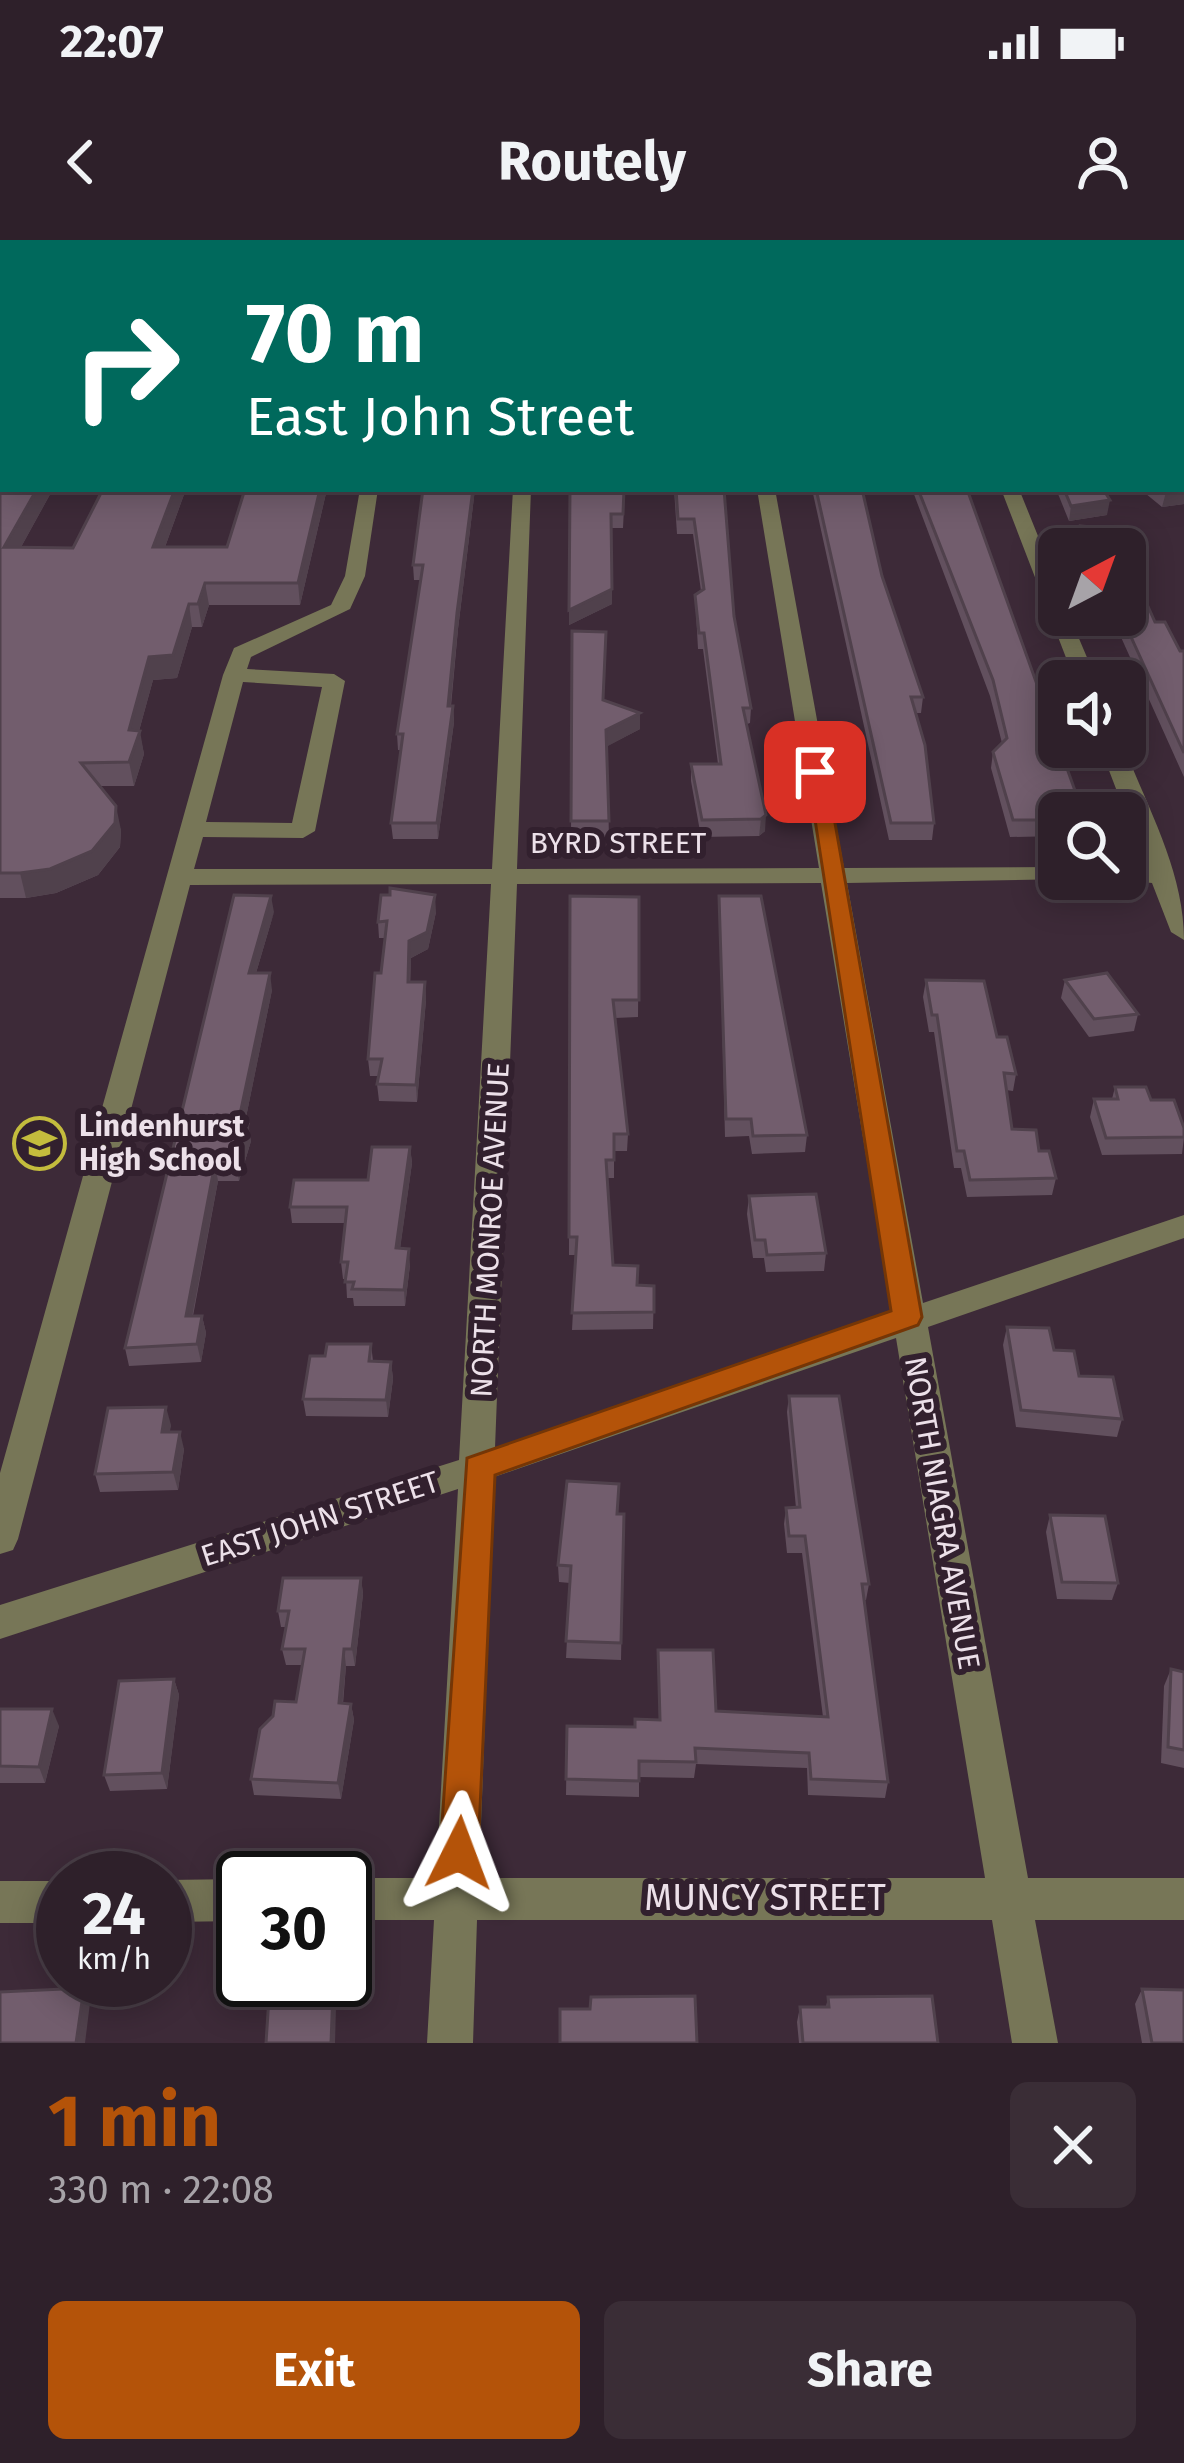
<!DOCTYPE html>
<html lang="en">
<head>
<meta charset="utf-8">
<style>
	:root { --surface:#2e202a; --page:#3a2d36; --text:#f1f3f6; --muted:#a7a3a8; --line:#493e47; --accent:#b45309 }
	body { margin:0; font-family:"Fira Sans",sans-serif; background:var(--page); color:var(--text); height:100vh; display:flex; flex-direction:column; font-size:45px; white-space:nowrap }
	* { box-sizing:border-box; margin:0 }
	p { font-size:39px; color:var(--muted) }
	.icon { flex:none; width:66px; height:66px; fill:none; stroke:currentColor; stroke-width:2; stroke-linecap:round; stroke-linejoin:round }
	.map { position:relative; height:1803px; overflow:hidden }
	.side { display:flex; flex-direction:column; background:var(--surface); flex:1 }
	.side>* { flex:none }
	.guide { position:absolute; left:0px; top:0px; width:1185px; height:252px; box-shadow:0 6px 30px #0003,0 0 0 3px var(--line); background:#00695c; color:#fff; overflow:hidden }
	.needle { width:78px; rotate:41deg }
	.tools { position:absolute; left:1038px; top:288px; display:grid; gap:24px }
	.tools a { display:grid; place-items:center; width:108px; height:108px; border-radius:18px; background:var(--surface); box-shadow:0 6px 30px #0003,0 0 0 3px var(--line); font-size:60px }
	.speed { position:absolute; left:36px; top:1611px; display:flex; gap:24px; font-size:60px; font-weight:700; text-align:center }
	.speed>* { display:grid; place-content:center; width:156px; height:156px; border-radius:50%; background:var(--surface); box-shadow:0 6px 30px #0003,0 0 0 3px var(--line); line-height:1 }
	.speed small { font-size:30px; font-weight:400 }
	.speed .limit { border:6px solid #111; border-radius:18px; background:#fff; color:#111 }
	.pin { position:absolute; display:grid; place-items:center; width:102px; height:102px; color:#fff; margin:-51px; border-radius:24px; box-shadow:0 6px 18px #0006 }
	.me { position:absolute; width:132px; margin:-66px; rotate:3deg; stroke-linejoin:round; filter:drop-shadow(0 0 9px #0008) }
	.turn { display:flex; align-items:center; gap:42px; height:252px; padding:0 48px; font-size:54px }
	.turn .icon { width:156px; height:156px; stroke-width:2.5 }
	.turn b { display:block; font-size:84px; line-height:102px }
	.round { display:grid; place-items:center; flex:none; width:126px; height:126px; border-radius:18px; background:var(--page) }
	.headline { display:flex; align-items:center; justify-content:space-between; height:204px; padding:0 48px }
	h1 { font-size:72px; font-weight:700; line-height:90px; color:var(--accent) }
	.cta { display:flex; gap:24px; margin-top:auto; padding:24px 48px }
	.cta a { flex:1; height:138px; border-radius:18px; background:var(--accent); color:#fff; font-size:48px; font-weight:700; line-height:138px; text-align:center }
	.cta a+a { background:var(--page); color:var(--text) }
	.status { display:flex; justify-content:space-between; align-items:center; height:84px; padding:0 60px; background:var(--surface); direction:ltr }
	.status svg { height:33px; fill:currentColor }
	header { display:flex; justify-content:space-between; align-items:center; height:156px; padding:0 48px; background:var(--surface); font-size:54px; font-weight:700 }
	.map>svg:first-child { display:block }
	.lines { fill:none; stroke-linecap:round; stroke-linejoin:round }
	.minor { fill:#777657; fill-rule:evenodd }
	.wall { fill:#62505e }
	.shaded-wall { fill:#50414c }
	.building { fill:#725d6d; stroke:#50414c; stroke-width:3 }
	.route { fill:#b45309; stroke:#753606; stroke-width:3 }
	.labels { text-anchor:middle; dominant-baseline:central; stroke-width:12; stroke-linejoin:round; paint-order:stroke }
	.street-label { font-size:30px; fill:#ece0e9; stroke:#32202e }
	.poi-label { font-size:30px; font-weight:bold; fill:#ece0e9; stroke:#32202e; text-anchor:start }
	.near-street-label { font-size:36px; fill:#ece0e9; stroke:#32202e }
</style>
</head>
<body>
<div class="status"><b>22:07</b><svg viewBox="0 0 49 12"><path d="M0 12V9h3v3zM5 12V6h3v6zM10 12V3h3v9zM15 12V0h3v12zM26 1h20v11H26zM47 4h2v5h-2z"/></svg></div>
<header><svg class="icon" aria-label="back" viewBox="0 0 24 24"><path d="M15 5l-7 7 7 7"/></svg>Routely<svg class="icon" aria-label="person" viewBox="0 0 24 24"><circle cx="12" cy="8" r="4"/><path d="M4 21q1-7 8-7t8 7"/></svg></header>
<div class="map">
<svg width="1184" height="1803" viewBox="0 0 1184 1803">
	<rect width="100%" height="100%" fill="#3d2a38"/>
	<g class="lines">
		<!-- minor -->
		<g class="minor">
			<rect x="530" y="0" width="14" height="3"/>
			<rect x="719" y="0" width="14" height="3"/>
			<polygon points="907,0 921,0 922,3 908,3"/>
			<polygon points="1094,0 1108,0 1109,3 1095,3"/>
			<rect x="1182" y="126" width="2" height="14"/>
			<rect x="0" y="201" width="3" height="10"/>
			<path d="M 360,249 L 378,249 L 365,336 L 350,369 L 251,417 L 247,429 L 334,434 L 345,441 L 315,591 L 303,598 L 203,597 L 194,629 L 492,629 L 513,249 L 531,249 L 517,629 L 819,628 L 757,249 L 775,249 L 844,628 L 1059,627 L 1059,639 L 1069,639 L 847,643 L 923,1063 L 1184,975 L 1184,998 L 928,1087 L 1028,1638 L 1184,1638 L 1184,1680 L 1035,1680 L 1058,1803 L 1012,1803 L 992,1680 L 477,1680 L 473,1803 L 427,1803 L 434,1680 L 345,1680 L 345,1638 L 436,1638 L 458,1249 L 0,1399 L 0,1365 L 459,1220 L 491,644 L 190,645 L 18,1299 L 13,1310 L 0,1314 L 0,1233 L 223,435 L 234,408 L 331,365 L 345,336 ZM 243,442 L 322,447 L 292,583 L 206,582 ZM 821,643 L 892,1073 L 495,1208 L 517,644 ZM 896,1098 L 985,1638 L 479,1638 L 494,1237 Z"/>
			<polygon points="1001,249 1019,249 1059,348 1059,375 1069,375 1097,441 1075,441"/>
			<path d="M 1100,507 L 1124,507 C 1149,571 1184,632 1184,700 L 1171,692 L 1152,643 L 1115,639 L 1125,639 L 1125,627 L 1146,627 Z"/>
			<polygon points="243,1639 243,1681 165,1682 165,1640"/>
			<rect x="0" y="1641" width="63" height="42"/>
		</g>
	</g>
	<!-- wall -->
	<g class="wall">
		<polygon points="1128,0 1182,0 1184,4 1184,80 1182,77 1182,3 1130,3"/>
		<polygon points="1184,201 1184,264 1162,267 1140,249 1182,249"/>
		<polygon points="0,214 3,249 53,249 21,307 73,308 186,249 165,307 227,307 245,249 327,249 300,365 209,365 202,387 192,387 177,438 153,440 139,491 144,514 134,546 100,546 121,590 120,607 98,635 56,653 26,658 0,658"/>
		<polygon points="423,249 475,249 458,389 451,466 453,466 454,482 438,599 393,599 391,583 401,510 398,510 397,494 421,340 414,340 413,325"/>
		<polygon points="570,249 625,249 623,288 611,288 612,364 569,385"/>
		<polygon points="674,249 724,249 734,376 751,468 750,483 747,484 765,591 759,596 701,597 691,541 691,524 718,524 703,409 698,409 695,355 701,351 693,294 677,294"/>
		<polygon points="812,249 862,249 882,336 923,457 921,473 916,473 934,583 932,600 889,600"/>
		<polygon points="912,249 967,249 1059,573 1059,596 1010,597 991,528 993,512 1002,503 990,456"/>
		<polygon points="1056,249 1103,249 1107,275 1069,281"/>
		<polygon points="1081,286 1122,309 1082,309 1078,300"/>
		<polygon points="1111,375 1125,375 1180,411 1184,411 1184,537"/>
		<polygon points="572,391 603,460 640,473 640,489 607,506 609,598 571,598"/>
		<polygon points="570,656 639,657 638,777 615,778 628,894 627,911 614,911 614,938 607,938 613,1025 637,1045 654,1046 653,1089 572,1090 576,1015 569,1015"/>
		<polygon points="719,656 807,895 805,912 752,914 749,896 725,897"/>
		<polygon points="274,672 256,733 272,750 245,882 251,901 239,941 218,941 193,1076 202,1076 206,1093 201,1122 129,1126 125,1108"/>
		<polygon points="436,672 428,709 411,718 410,742 425,742 426,760 417,862 379,861 377,844 379,836 370,836 368,819 385,698 379,698 378,682"/>
		<polygon points="926,740 997,797 1016,834 1013,851 1006,850 1012,889 1039,911 1056,938 1052,955 967,957 961,928 954,928 934,792 929,792 923,757"/>
		<polygon points="1065,740 1138,774 1134,791 1089,797 1061,758"/>
		<polygon points="1115,847 1184,897 1182,914 1102,915 1090,877 1094,859 1112,859"/>
		<polygon points="410,907 412,923 400,1008 410,1025 405,1066 354,1066 353,1058 347,1058 346,1039 343,1039 341,1022 345,983 292,983 290,967 368,940"/>
		<polygon points="749,956 826,1013 824,1031 766,1032 764,1018 753,1018 747,974"/>
		<polygon points="1007,1087 1054,1110 1122,1179 1117,1197 1016,1187 1003,1105"/>
		<polygon points="371,1104 373,1121 391,1122 393,1139 388,1177 306,1176 303,1159 325,1116"/>
		<polygon points="789,1156 869,1344 866,1360 865,1360 888,1542 885,1558 808,1555 807,1528 696,1524 694,1538 639,1537 639,1557 566,1555 567,1486 635,1487 659,1480 658,1410 716,1471 823,1477 802,1313 787,1313 784,1284 786,1268 796,1268 787,1172"/>
		<polygon points="171,1185 169,1192 184,1209 178,1250 100,1252 95,1234"/>
		<polygon points="618,1274 624,1274 621,1420 566,1418 570,1343 559,1342 558,1325"/>
		<polygon points="1050,1275 1118,1343 1112,1360 1057,1359 1046,1292"/>
		<polygon points="361,1338 363,1354 355,1426 346,1426 343,1464 351,1464 354,1480 341,1559 254,1555 251,1539 273,1476 296,1462 302,1425 286,1425 282,1409 286,1387 281,1387 278,1371"/>
		<polygon points="1171,1429 1184,1432 1184,1528 1161,1523 1164,1446"/>
		<polygon points="174,1439 179,1455 167,1549 110,1551 104,1535"/>
		<polygon points="0,1469 59,1486 45,1543 0,1543"/>
		<polygon points="1142,1749 1184,1803 1142,1803 1135,1764"/>
		<polygon points="828,1757 938,1803 799,1803 797,1782 800,1767 826,1767"/>
	</g>
	<!-- shaded-wall -->
	<g class="shaded-wall">
		<polygon points="37,249 53,249 9,329 4,307"/>
		<polygon points="175,249 186,249 157,329 153,307"/>
		<polygon points="320,249 327,249 300,365 298,343"/>
		<polygon points="473,249 475,249 458,389 449,482 448,466 457,373"/>
		<polygon points="1184,250 1184,264 1162,267 1166,252"/>
		<polygon points="1110,260 1107,275 1069,281 1071,266"/>
		<polygon points="205,343 209,365 202,387 198,364"/>
		<polygon points="612,349 612,364 569,385 569,370"/>
		<polygon points="189,364 192,387 177,438 153,440 137,498 140,491 144,514 134,546 129,522 129,490 149,417"/>
		<polygon points="453,466 454,482 438,599 437,583"/>
		<polygon points="640,473 640,489 606,507 606,490"/>
		<polygon points="116,566 121,590 120,607 98,635 56,653 26,658 20,633"/>
		<polygon points="766,575 765,591 759,596 761,579"/>
		<polygon points="435,655 436,672 428,709 411,718 410,760 409,701"/>
		<polygon points="271,656 274,672 251,750 249,733"/>
		<polygon points="270,733 272,750 242,897 239,879"/>
		<polygon points="425,742 426,760 417,862 416,845"/>
		<polygon points="248,884 251,901 239,941 236,923"/>
		<polygon points="410,907 412,923 398,1024 396,1008"/>
		<polygon points="215,923 218,941 189,1093 186,1076"/>
		<polygon points="409,1009 410,1025 405,1066 404,1050"/>
		<polygon points="202,1076 206,1093 201,1122 197,1104"/>
		<polygon points="391,1122 393,1139 388,1177 386,1160"/>
		<polygon points="166,1167 171,1185 167,1210 162,1192"/>
		<polygon points="180,1192 184,1209 178,1250 173,1232"/>
		<polygon points="361,1338 363,1354 355,1426 352,1409"/>
		<polygon points="344,1409 346,1426 341,1479 339,1463"/>
		<polygon points="174,1439 179,1455 167,1549 162,1533"/>
		<polygon points="351,1464 354,1480 341,1559 338,1543"/>
		<polygon points="52,1469 59,1486 45,1543 39,1527"/>
		<polygon points="84,1748 90,1763 85,1803 76,1803"/>
		<polygon points="333,1752 336,1767 335,1803 331,1803"/>
	</g>
	<!-- building -->
	<g class="building">
		<polygon points="70,0 341,0 340,3 69,3"/>
		<rect x="443" y="0" width="60" height="3"/>
		<polygon points="573,0 689,0 690,3 573,3"/>
		<polygon points="760,0 879,0 880,3 761,3"/>
		<polygon points="951,0 1072,0 1074,3 952,3"/>
		<polygon points="1138,0 1182,0 1184,4 1184,64 1182,61 1182,3 1140,3"/>
		<polygon points="1182,198 1184,201 1184,250 1166,252 1162,249 1182,249"/>
		<polygon points="0,214 3,214 3,249 37,249 4,307 73,308 103,249 175,249 153,307 227,307 245,249 320,249 298,343 205,343 198,364 189,364 173,415 149,417 129,490 140,491 129,522 81,523 116,566 115,583 92,611 50,629 20,633 0,633"/>
		<polygon points="423,249 473,249 457,373 448,466 453,466 437,583 391,583 403,494 397,494 423,325 413,325"/>
		<polygon points="570,249 624,249 623,274 611,274 612,349 569,370"/>
		<polygon points="676,249 724,249 734,376 751,468 743,468 766,575 761,579 702,580 691,524 721,524 704,393 699,393 695,355 704,349 694,279 678,279"/>
		<polygon points="816,249 862,249 882,336 923,457 911,457 925,505 934,583 891,583"/>
		<polygon points="918,249 967,249 1083,573 1059,573 1059,580 1013,580 993,512 1007,498 993,440"/>
		<polygon points="1064,249 1103,249 1110,260 1071,266"/>
		<polygon points="1081,286 1113,289 1122,309 1091,309"/>
		<polygon points="1125,315 1155,382 1165,382 1180,411 1184,411 1184,513 1121,375 1125,375"/>
		<polygon points="572,391 606,392 603,460 640,473 606,490 609,581 571,581"/>
		<polygon points="390,648 435,655 427,692 409,701 408,742 425,742 416,845 377,844 382,819 368,819 375,733 381,733 387,681 378,682 381,655 390,655"/>
		<polygon points="234,655 271,656 249,733 270,733 239,879 248,884 236,923 215,923 186,1076 202,1076 197,1104 125,1108"/>
		<polygon points="570,656 639,657 639,760 613,760 628,894 614,894 614,920 606,920 613,1025 638,1026 637,1045 654,1046 654,1072 572,1073 577,997 569,997"/>
		<polygon points="719,656 761,656 807,895 753,896 751,879 726,879"/>
		<polygon points="1107,733 1138,774 1094,779 1065,740"/>
		<polygon points="926,740 984,741 997,797 1007,797 1016,834 1004,833 1012,889 1036,890 1039,911 1049,911 1056,938 970,940 964,911 957,911 937,775 932,775"/>
		<polygon points="1115,847 1146,847 1151,860 1174,860 1184,888 1184,897 1106,898 1094,859 1118,859"/>
		<polygon points="372,907 410,907 396,1008 409,1009 404,1050 352,1049 354,1042 345,1042 348,1022 341,1022 347,967 290,967 294,940 368,940"/>
		<polygon points="816,954 826,1013 767,1015 765,1000 755,1000 749,956"/>
		<polygon points="1007,1087 1049,1088 1054,1110 1074,1111 1079,1136 1113,1137 1122,1179 1021,1170"/>
		<polygon points="327,1104 371,1104 369,1121 391,1122 386,1160 303,1159 310,1116 325,1116"/>
		<polygon points="789,1156 839,1156 869,1344 862,1344 888,1542 811,1539 809,1513 695,1508 696,1522 639,1521 639,1541 566,1539 567,1486 635,1487 635,1479 660,1480 658,1410 713,1410 716,1471 828,1477 805,1296 789,1296 786,1268 800,1267"/>
		<polygon points="166,1167 162,1192 180,1192 173,1232 95,1234 108,1168"/>
		<polygon points="567,1241 619,1244 617,1274 624,1274 621,1403 566,1401 571,1326 558,1325"/>
		<polygon points="1050,1275 1105,1276 1118,1343 1062,1342"/>
		<polygon points="283,1338 361,1338 352,1409 344,1409 339,1463 351,1464 338,1543 251,1539 260,1489 273,1476 275,1461 296,1462 305,1409 282,1409 289,1371 278,1371"/>
		<polygon points="1171,1429 1184,1432 1184,1510 1168,1507"/>
		<polygon points="174,1439 162,1533 104,1535 119,1441"/>
		<polygon points="0,1469 52,1469 39,1527 0,1526"/>
		<polygon points="84,1748 76,1803 0,1803 0,1752"/>
		<polygon points="1142,1749 1184,1750 1184,1803 1152,1803"/>
		<polygon points="333,1752 331,1803 266,1803 269,1757"/>
		<polygon points="695,1756 697,1803 560,1803 560,1769 590,1769 591,1757"/>
		<polygon points="932,1756 938,1803 803,1803 800,1767 829,1767 828,1757"/>
	</g>
	<!-- route -->
	<polygon class="route" points="807,528 826,532 922,1077 918,1085 495,1235 478,1613 473,1626 459,1631 446,1626 440,1613 467,1218 891,1071"/>
	<!-- icons -->
	<defs>
		<symbol id="school-ring" viewBox="-11 -11 22 22"><circle r="9.5" fill="#32202e" stroke="#c4bc3d" stroke-width="1.5"/><path d="M0-5L7-2L0 1L-7-2ZM-4 1L0 2.5L4 1V4Q0 6-4 4Z" fill="#c4bc3d"/></symbol>
	</defs>
	<g fill-rule="evenodd">
		<use href="#school-ring" x="10" y="874" width="59" height="59"/>
	</g>
	<g class="labels">
		<!-- street labels -->
		<g class="street-label">
			<text x="618" y="603">BYRD STREET</text>
			<text transform="translate(490 990) rotate(-87)">NORTH MONROE AVENUE</text>
			<text transform="translate(942 1273) rotate(80)">NORTH NIAGRA AVENUE</text>
			<text transform="translate(320 1279) rotate(-18)">EAST JOHN STREET</text>
		</g>
		<!-- poi labels -->
		<g class="poi-label">
			<text x="79" y="886">Lindenhurst<tspan x="79" dy="34">High School</tspan></text>
		</g>
		<!-- near-street labels -->
		<g class="near-street-label">
			<text x="765" y="1658">MUNCY STREET</text>
		</g>
	</g>
</svg>
<div class="tools">
<a><svg class="needle" viewBox="-14 -14 28 28"><path d="M0-13l5 13h-10z" fill="#e53935"/><path d="M0 13l5-13h-10z" fill="#a7a3a8"/></svg></a>
<a><svg class="icon" aria-label="sound" viewBox="0 0 24 24"><path d="M4 9h4l5-4v14l-5-4H4zM17 9q2 3 0 6"/></svg></a>
<a><svg class="icon" aria-label="search" viewBox="0 0 24 24"><circle cx="10" cy="10" r="6"/><path d="M15 15l6 6"/></svg></a>
</div>
<div class="speed"><div>24<small>km/h</small></div><div class="limit">30</div></div>
<div class="pin" style="left:815px;top:532px;background:#d93025"><svg class="icon" aria-label="arrive" viewBox="0 0 24 24"><path d="M6 21V4h12l-3 4 3 4H6"/></svg></div>
<svg class="me" style="left:459px;top:1613px" viewBox="-20 -20 40 40"><path d="M0-17L14 15 0 8-14 15z" fill="#b45309" stroke="#fff" stroke-width="4"/></svg>
<div class="guide">
<div class="turn"><svg class="icon" aria-label="right" viewBox="0 0 24 24"><path d="M7 20v-9h11M14 6l5 5-5 5"/></svg><div><b>70 m</b>East John Street</div></div>
</div>
</div>
<section class="side">
<div class="headline"><div><h1>1 min</h1><p>330 m · 22:08</p></div><a class="round"><svg class="icon" aria-label="close" viewBox="0 0 24 24"><path d="M6 6l12 12M18 6L6 18"/></svg></a></div>
<div class="cta"><a>Exit</a><a>Share</a></div>
</section>
</body>
</html>
